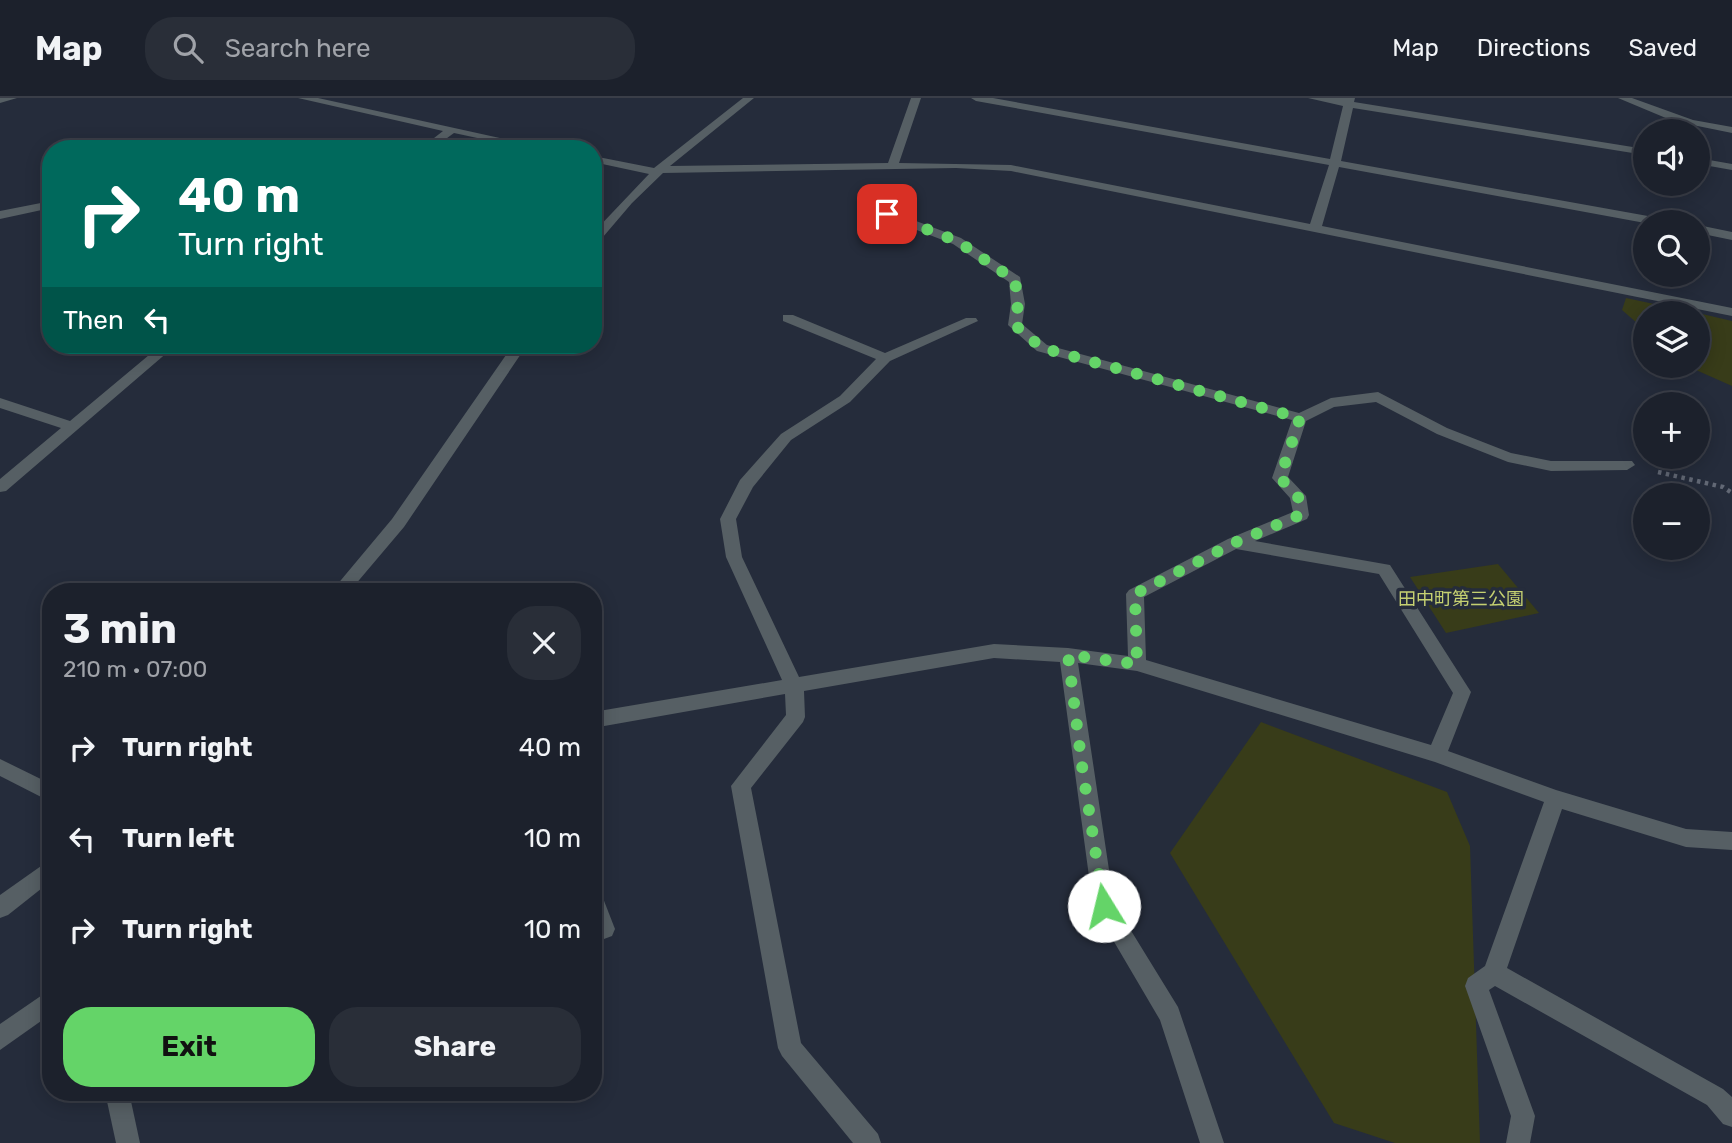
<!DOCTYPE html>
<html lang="en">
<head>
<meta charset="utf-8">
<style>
	:root { --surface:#1c212c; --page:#292e38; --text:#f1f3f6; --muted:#a0a3a9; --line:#3a3e48; --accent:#64d468 }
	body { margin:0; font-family:Rubik,"Noto Sans JP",sans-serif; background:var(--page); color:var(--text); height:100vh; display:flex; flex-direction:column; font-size:26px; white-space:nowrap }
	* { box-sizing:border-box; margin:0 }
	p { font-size:23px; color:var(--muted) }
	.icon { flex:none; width:38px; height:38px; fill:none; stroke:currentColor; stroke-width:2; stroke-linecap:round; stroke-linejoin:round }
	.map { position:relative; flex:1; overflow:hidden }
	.sheet { position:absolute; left:42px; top:485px; width:560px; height:518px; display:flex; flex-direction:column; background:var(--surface); border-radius:28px; box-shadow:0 4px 18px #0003,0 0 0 2px var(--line) }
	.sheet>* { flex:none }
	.top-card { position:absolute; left:42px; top:42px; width:560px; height:214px; border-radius:28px; box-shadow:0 4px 18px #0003,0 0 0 2px var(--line); background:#00695c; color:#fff; overflow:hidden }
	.fabs { position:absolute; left:1633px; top:21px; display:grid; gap:14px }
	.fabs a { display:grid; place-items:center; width:77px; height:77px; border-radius:50%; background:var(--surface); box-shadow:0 4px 18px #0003,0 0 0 2px var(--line); font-size:35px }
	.pin { position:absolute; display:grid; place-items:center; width:60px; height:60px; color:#fff; margin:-30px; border-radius:14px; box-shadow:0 4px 10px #0006 }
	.me { position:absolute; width:77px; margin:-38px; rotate:351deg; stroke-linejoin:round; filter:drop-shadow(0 0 5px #0008) }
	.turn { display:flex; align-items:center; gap:24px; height:147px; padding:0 21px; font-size:32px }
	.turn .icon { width:91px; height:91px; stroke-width:2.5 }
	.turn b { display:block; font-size:49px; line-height:60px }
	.then { display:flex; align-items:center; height:66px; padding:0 21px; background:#0003; gap:14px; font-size:26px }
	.round { display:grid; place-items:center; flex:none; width:74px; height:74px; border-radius:28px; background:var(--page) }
	.head { display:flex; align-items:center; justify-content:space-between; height:119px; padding:0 21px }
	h1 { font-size:42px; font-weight:700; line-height:52px }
	.primary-button { display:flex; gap:14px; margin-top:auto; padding:14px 21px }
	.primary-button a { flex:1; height:80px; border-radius:28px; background:var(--accent); color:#111; font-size:28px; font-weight:700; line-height:80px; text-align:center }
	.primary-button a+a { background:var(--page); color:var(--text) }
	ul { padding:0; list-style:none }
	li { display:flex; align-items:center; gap:21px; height:91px; padding:0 21px }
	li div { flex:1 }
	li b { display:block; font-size:26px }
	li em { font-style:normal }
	header { display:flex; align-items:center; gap:42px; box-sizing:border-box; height:98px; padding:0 35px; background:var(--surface); border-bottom:2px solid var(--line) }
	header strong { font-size:33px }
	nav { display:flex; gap:38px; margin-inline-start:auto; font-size:24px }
	.search { width:490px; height:63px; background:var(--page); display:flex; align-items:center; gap:18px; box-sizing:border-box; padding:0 24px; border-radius:28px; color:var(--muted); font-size:26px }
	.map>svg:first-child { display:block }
	.green { fill:#383c19 }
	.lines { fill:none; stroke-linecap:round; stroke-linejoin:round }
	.path { stroke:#626875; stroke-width:4.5; stroke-dasharray:3.5 4.5; stroke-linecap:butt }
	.minor { fill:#565f64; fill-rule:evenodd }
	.route { stroke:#64d468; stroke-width:12; stroke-dasharray:0 21.6 }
	.labels { text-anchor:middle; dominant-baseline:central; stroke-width:7; stroke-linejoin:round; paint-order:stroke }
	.park-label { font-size:18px; fill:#c5d071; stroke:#252c3b }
</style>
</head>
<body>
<header>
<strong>Map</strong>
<div class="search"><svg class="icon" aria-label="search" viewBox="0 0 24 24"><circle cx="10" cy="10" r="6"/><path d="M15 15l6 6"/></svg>Search here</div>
<nav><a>Map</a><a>Directions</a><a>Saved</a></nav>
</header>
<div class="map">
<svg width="1732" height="1045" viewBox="0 0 1732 1045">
	<rect width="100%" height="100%" fill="#252c3b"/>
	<!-- green -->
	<g class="green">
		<polygon points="1626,200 1696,215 1645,215 1645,232 1622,212"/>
		<polygon points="1698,215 1732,223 1732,288 1687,268 1698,268"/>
		<polygon points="1498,466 1539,515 1446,535 1410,479"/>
		<polygon points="1261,624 1447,694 1470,748 1480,1045 1395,1045 1334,1025 1170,755"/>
	</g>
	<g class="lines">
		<!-- path -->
		<g class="path">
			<polyline points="1698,332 1707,320"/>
			<polyline points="1655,361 1666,359"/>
			<polyline points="1658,374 1723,389 1732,395"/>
		</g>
		<!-- minor -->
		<g class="minor">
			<polygon points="0,0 17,0 0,5"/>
			<polygon points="298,0 318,0 550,51 528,51 454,35 432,51 420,51 443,33"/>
			<polygon points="743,0 754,0 670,68 888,65 911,0 921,0 899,65 1011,67 1310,126 1329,67 976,3 971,0 993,0 1330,61 1343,8 1308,0 1355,0 1354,4 1645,51 1645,57 1353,10 1341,63 1659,120 1665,124 1645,125 1339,69 1322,128 1732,210 1732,218 1011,73 956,70 663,75 632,105 597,146 593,147 593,135 649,76 593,64 593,58 654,70"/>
			<polygon points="1618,0 1632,0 1693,22 1732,29 1732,35 1673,23"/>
			<polygon points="1698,60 1732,66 1732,72 1698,66"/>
			<polygon points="51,103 51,110 0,121 0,113"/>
			<path d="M 887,112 L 961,140 L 1020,179 L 1025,206 L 1022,226 L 1047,247 L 1299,315 L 1331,300 L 1378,294 L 1447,330 L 1511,355 L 1551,363 L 1632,363 L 1635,367 L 1627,372 L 1551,373 L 1508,364 L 1437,336 L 1376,304 L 1334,309 L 1306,323 L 1288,379 L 1306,398 L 1309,417 L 1307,421 L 1255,443 L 1390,467 L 1471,594 L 1448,653 L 1556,692 L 1686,731 L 1732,734 L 1732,752 L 1686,749 L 1562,711 L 1507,870 L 1723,991 L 1732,999 L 1732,1029 L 1723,1026 L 1707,1007 L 1495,888 L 1489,892 L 1535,1018 L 1530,1045 L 1506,1045 L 1511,1018 L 1465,888 L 1468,880 L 1485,868 L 1544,704 L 1435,664 L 1137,573 L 1078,565 L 1114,805 L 1178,909 L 1224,1045 L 1200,1045 L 1160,922 L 1093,808 L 1060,564 L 994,560 L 804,593 L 805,619 L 803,624 L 751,690 L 801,945 L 878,1036 L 881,1045 L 853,1045 L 782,958 L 778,950 L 731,688 L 786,617 L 785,596 L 593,630 L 593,614 L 782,582 L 726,459 L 720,421 L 740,382 L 781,336 L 840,298 L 876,261 L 783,223 L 783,217 L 793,217 L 885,255 L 966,220 L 976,220 L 978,223 L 890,263 L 850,304 L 791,342 L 753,389 L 736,421 L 742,459 L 799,579 L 994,546 L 1068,550 L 1128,558 L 1126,496 L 1129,492 L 1228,441 L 1293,414 L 1290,400 L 1272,380 L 1292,322 L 1037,253 L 1008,227 L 1011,206 L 1009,184 L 953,146 L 883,119 L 881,116 ZM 1236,451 L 1379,476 L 1453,595 L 1431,647 L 1146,562 L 1144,499 Z"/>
			<polygon points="1698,127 1732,134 1732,142 1698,135"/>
			<polygon points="161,247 176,247 6,393 0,394 0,381 61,330 0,310 0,300 70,323"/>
			<polygon points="513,247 527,247 404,429 349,494 331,494 392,421"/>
			<polygon points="0,661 51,686 51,704 0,678"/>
			<polygon points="51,761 51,783 8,817 0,820 0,797"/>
			<polygon points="593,792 601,795 615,831 612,838 604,841 596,838 593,831"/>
			<polygon points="51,891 51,916 0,952 0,926"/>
			<polygon points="105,994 129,994 140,1045 116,1045"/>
		</g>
	</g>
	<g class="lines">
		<!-- route -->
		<polyline class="route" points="887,116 957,143 1015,182 1018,206 1015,227 1042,250 1300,320 1280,380 1298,398 1300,417 1234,445 1135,496 1137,566 1068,557 1082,668 1104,808"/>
	</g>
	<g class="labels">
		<!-- park labels -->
		<g class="park-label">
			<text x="1461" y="501">田中町第三公園</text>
		</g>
	</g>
</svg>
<div class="fabs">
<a><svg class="icon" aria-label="sound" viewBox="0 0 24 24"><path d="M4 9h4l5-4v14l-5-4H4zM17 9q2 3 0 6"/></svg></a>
<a><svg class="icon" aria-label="search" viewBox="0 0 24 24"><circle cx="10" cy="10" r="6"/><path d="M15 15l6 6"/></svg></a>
<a><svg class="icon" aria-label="layers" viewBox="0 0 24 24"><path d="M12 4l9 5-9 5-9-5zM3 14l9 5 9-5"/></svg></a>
<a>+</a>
<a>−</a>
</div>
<div class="pin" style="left:887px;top:116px;background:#d93025"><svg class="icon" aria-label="arrive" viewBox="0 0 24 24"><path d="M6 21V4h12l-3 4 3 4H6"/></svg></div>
<svg class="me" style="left:1104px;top:808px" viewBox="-20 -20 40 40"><circle r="19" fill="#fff"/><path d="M0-13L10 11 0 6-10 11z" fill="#64d468"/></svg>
<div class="top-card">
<div class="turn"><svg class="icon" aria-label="right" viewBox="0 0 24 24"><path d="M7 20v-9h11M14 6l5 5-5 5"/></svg><div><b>40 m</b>Turn right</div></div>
<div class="then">Then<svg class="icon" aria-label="left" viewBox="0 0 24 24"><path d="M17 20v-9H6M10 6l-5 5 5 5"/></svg></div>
</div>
<section class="sheet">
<div class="head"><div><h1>3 min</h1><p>210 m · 07:00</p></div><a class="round"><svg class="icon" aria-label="close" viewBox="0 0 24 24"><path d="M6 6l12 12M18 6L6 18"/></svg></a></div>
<ul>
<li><svg class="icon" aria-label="right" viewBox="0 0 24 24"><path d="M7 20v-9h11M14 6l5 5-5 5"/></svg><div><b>Turn right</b></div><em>40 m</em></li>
<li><svg class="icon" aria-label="left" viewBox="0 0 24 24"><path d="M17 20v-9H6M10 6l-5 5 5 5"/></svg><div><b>Turn left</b></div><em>10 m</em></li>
<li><svg class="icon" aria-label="right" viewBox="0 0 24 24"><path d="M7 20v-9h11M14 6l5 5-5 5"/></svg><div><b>Turn right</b></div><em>10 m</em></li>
</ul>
<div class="primary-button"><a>Exit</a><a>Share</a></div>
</section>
</div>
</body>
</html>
